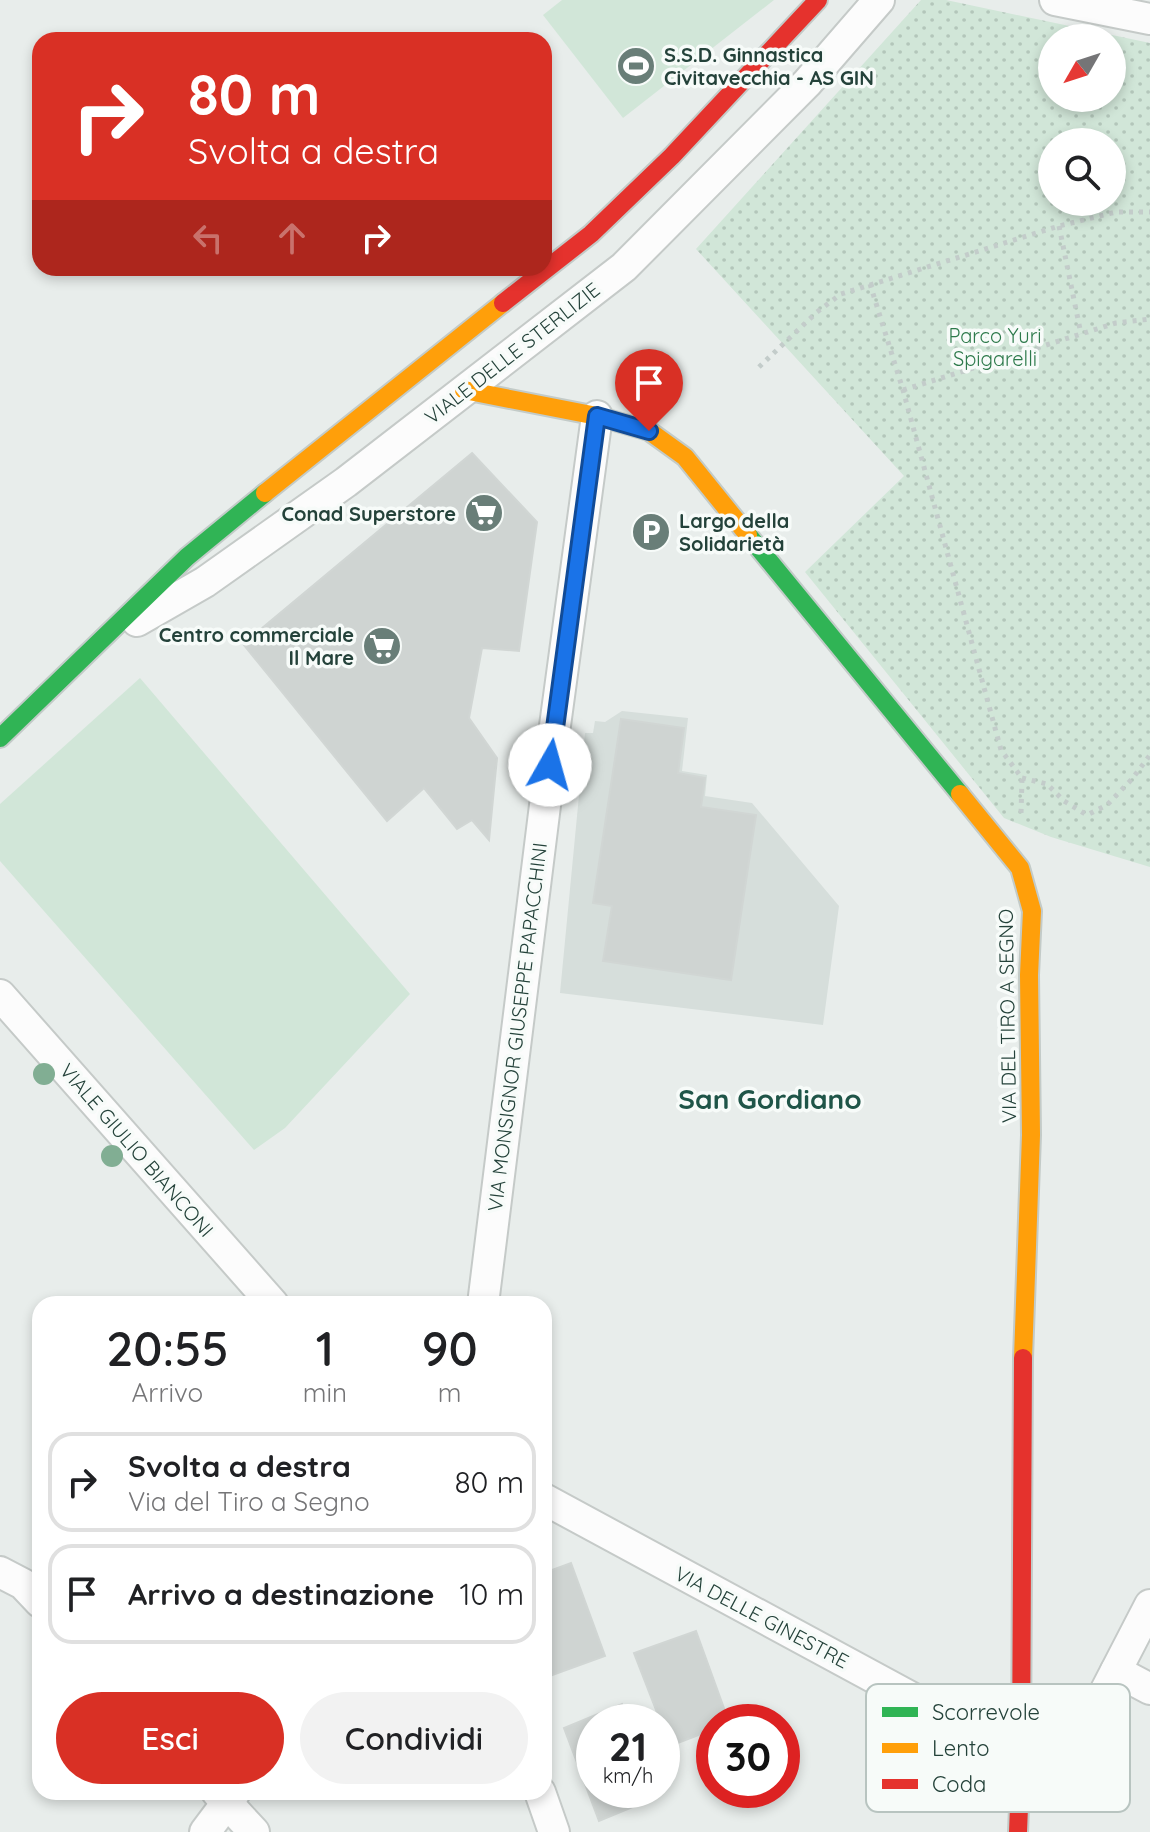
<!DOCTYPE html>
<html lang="it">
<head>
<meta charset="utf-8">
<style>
	:root { --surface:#fff; --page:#f2f2f2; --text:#202124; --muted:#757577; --line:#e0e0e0; --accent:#d93025 }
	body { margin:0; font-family:Quicksand,sans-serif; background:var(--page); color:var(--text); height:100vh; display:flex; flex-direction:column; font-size:30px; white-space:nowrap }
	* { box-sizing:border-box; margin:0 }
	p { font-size:26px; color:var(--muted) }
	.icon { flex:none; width:44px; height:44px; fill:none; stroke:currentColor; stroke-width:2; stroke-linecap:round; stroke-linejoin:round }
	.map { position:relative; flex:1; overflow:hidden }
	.sheet { position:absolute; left:32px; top:1296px; width:520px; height:504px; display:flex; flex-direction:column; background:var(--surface); border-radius:24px; box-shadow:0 4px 12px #0003 }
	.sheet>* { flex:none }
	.hud { position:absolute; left:32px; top:32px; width:520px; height:244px; border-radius:24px; box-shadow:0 4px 12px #0003; background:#d93025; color:#fff; overflow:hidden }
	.needle { width:52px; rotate:231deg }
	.controls { position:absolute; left:1038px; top:24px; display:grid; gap:16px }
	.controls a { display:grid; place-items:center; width:88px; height:88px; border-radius:50%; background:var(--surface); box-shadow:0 4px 12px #0003; font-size:40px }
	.speed { position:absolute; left:576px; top:1704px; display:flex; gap:16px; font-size:40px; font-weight:700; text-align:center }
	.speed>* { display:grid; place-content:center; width:104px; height:104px; border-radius:50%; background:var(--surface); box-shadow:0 4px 12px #0003; line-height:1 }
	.speed small { font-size:20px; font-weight:400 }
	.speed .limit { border:12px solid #d22; background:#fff; color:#111 }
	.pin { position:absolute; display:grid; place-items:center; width:68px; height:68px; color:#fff; margin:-82px -34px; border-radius:50% 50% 50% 0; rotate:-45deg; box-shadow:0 0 8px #0007 }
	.pin .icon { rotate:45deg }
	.me { position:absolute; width:88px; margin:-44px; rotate:7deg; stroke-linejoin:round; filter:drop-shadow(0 0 6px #0008) }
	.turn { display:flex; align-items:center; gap:28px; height:168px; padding:0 24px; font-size:36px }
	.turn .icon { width:104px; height:104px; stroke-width:2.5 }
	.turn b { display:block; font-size:56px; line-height:68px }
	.lanes { display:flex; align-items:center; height:76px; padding:0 24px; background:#0003; justify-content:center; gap:40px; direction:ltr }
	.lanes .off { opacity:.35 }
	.eta { display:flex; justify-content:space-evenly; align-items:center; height:136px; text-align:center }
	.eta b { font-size:48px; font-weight:600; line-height:56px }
	.cta { display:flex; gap:16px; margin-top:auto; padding:16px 24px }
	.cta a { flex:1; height:92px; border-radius:48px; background:var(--accent); color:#fff; font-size:32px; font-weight:600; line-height:92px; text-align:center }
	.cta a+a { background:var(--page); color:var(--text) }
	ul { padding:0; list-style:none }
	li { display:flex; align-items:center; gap:24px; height:100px; margin:0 16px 12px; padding:0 8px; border:4px solid var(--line); border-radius:24px }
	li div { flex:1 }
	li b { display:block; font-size:30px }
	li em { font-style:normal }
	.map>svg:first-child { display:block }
	.built { fill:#d6dedb }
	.grass { fill:#d1e6d8 }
	.park { fill:url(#park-dots); fill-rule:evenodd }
	.building { fill:#cfd4d2; stroke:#d1d6d4; stroke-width:2 }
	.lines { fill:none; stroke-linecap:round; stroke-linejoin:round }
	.street-casing { stroke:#c5cac8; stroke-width:34 }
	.fast-casing { stroke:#c3cbc8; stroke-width:22 }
	.slow-casing { stroke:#c3cbc8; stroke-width:22 }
	.jam-casing { stroke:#c3cbc8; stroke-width:22 }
	.path { stroke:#c3ccca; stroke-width:5; stroke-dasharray:4 6; stroke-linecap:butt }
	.street { stroke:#fcfcfc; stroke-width:30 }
	.fast { stroke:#30b455; stroke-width:18 }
	.slow { stroke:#ff9f0a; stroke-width:18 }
	.jam { stroke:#e5322d; stroke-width:18 }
	.tree { fill:#81ae93 }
	.route-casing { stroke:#114b97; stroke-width:20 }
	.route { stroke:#1a73e8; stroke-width:14 }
	.labels { text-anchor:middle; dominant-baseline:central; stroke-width:7; stroke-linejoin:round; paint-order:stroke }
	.poi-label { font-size:20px; font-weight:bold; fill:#24423a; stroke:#f7fbf9; text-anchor:start }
	.park-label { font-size:20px; fill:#2d7a4b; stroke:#f7fbf9 }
	.street-label { font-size:20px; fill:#24423a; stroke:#f7fbf9 }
	.district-label { font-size:28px; font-weight:bold; fill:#1f5548; stroke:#f7fbf9 }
	.key { fill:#f7fbf9; stroke:#b8c4c0; stroke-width:2 }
	.key-label { font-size:22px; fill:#24423a }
</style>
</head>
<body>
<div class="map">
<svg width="1150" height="1832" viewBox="0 0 1150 1832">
	<defs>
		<pattern id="park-dots" width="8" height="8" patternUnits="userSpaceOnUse" patternTransform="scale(2)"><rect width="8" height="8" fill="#d1e6d8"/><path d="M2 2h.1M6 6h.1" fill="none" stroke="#b3c6ba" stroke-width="1.8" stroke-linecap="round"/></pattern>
	</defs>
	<rect width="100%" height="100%" fill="#e8edeb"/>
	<!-- built -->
	<polygon class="built" points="622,711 688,718 682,771 707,775 705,796 752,803 839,906 823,1025 560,993 585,733 593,733 595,721 605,722"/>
	<!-- grass -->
	<g class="grass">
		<polygon points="562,0 774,0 623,118 543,15"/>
		<polygon points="140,678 410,994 285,1128 254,1150 0,861 0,804"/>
	</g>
	<!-- park -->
	<path class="park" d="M 921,0 L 946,0 L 1150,43 L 1150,867 L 1051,837 L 1004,818 L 805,572 L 904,476 L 696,249 ZM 1052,38 L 1112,38 L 1112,98 L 1052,98 ZM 1052,142 L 1112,142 L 1112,202 L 1052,202 Z"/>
	<!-- building -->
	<g class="building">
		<polygon points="472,453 537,522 519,651 482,648 469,718 497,758 489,840 472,820 457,829 424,788 387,821 243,644"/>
		<polygon points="621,719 684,728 678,773 705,778 701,807 756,815 731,980 603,961 612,906 593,903"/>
		<polygon points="571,1563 605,1656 547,1677 544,1669 544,1573"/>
		<polygon points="696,1631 729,1722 714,1722 714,1729 670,1746 634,1653"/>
		<polygon points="622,1704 629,1722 594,1722 594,1790 654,1790 657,1797 599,1821 564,1728"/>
	</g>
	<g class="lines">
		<defs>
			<g id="street">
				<polyline points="1055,0 1150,19"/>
				<polyline points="137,621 205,582 346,482 624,267 807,83 879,0"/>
				<polyline points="0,995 273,1304"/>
				<polyline points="483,1304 554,733 597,416"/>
				<polyline points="544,1499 1021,1757 1053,1766 1090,1721 1150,1605"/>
				<polyline points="0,1572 23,1584 40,1602"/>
				<polyline points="1116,1671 1150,1689"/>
				<polyline points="217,1792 254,1832"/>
				<polyline points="540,1792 554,1832"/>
				<polyline points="205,1832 235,1792"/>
			</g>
			<g id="fast">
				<polyline points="748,535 960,794"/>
				<polyline points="0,738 187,557 265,493"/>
			</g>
			<g id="slow">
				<polyline points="464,390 597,416 649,431 685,457 748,535"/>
				<polyline points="265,493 503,303"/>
				<polyline points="960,794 1020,868 1032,911 1029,975 1031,1135 1023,1358"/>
			</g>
			<g id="jam">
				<polyline points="503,303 591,234 672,156 818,0"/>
				<polyline points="1018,1832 1021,1757 1023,1358"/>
			</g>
		</defs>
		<!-- street casing -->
		<use href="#street" class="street-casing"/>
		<!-- fast casing -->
		<use href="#fast" class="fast-casing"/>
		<!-- slow casing -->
		<use href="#slow" class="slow-casing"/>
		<!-- jam casing -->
		<use href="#jam" class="jam-casing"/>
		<!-- path -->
		<g class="path">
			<polyline points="1059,226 1081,334"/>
			<polyline points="870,284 903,390 1001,750 1022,778 1021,814"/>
			<polyline points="759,367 817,312 841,294 1059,226 1116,212 1150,212"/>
			<polyline points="903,390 1116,323 1150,319"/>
			<polyline points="1022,778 1047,784 1064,801 1087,815 1107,805 1132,779 1150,755"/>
		</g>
		<!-- street -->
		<use href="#street" class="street"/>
		<!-- fast -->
		<use href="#fast" class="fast"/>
		<!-- slow -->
		<use href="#slow" class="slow"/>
		<!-- jam -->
		<use href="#jam" class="jam"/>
	</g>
	<!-- trees -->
	<g class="tree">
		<circle cx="44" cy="1074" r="11"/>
		<circle cx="112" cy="1156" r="11"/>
	</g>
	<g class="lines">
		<defs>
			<polyline id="route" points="550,765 597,416 649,431"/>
		</defs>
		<!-- route casing -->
		<use href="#route" class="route-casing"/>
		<!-- route -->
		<use href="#route" class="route"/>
	</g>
	<!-- icons -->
	<defs>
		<symbol id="stadium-disc" viewBox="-11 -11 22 22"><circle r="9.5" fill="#697e78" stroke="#f7fbf9"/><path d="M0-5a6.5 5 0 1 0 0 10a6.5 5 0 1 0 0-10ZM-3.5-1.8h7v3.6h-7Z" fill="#fff"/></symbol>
		<symbol id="supermarket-disc" viewBox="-11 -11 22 22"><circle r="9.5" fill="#697e78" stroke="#f7fbf9"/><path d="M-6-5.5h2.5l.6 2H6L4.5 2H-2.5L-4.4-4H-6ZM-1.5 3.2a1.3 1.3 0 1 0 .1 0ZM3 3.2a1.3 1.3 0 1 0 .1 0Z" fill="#fff"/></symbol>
		<symbol id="parking-disc" viewBox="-11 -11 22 22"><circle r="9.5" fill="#697e78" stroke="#f7fbf9"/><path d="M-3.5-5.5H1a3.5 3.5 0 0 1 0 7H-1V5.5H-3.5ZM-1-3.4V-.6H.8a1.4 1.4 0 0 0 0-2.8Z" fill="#fff"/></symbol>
	</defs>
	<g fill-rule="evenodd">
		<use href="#stadium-disc" x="614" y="44" width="44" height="44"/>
		<use href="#supermarket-disc" x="462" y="491" width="44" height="44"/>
		<use href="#parking-disc" x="629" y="510" width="44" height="44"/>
		<use href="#supermarket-disc" x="360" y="624" width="44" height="44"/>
	</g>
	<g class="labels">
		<!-- poi labels -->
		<g class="poi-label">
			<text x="664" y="54">S.S.D. Ginnastica<tspan x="664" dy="23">Civitavecchia - AS GIN</tspan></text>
			<text x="456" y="513" text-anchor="end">Conad Superstore</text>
			<text x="679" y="520">Largo della<tspan x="679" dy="23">Solidarietà</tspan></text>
			<text x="354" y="634" text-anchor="end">Centro commerciale<tspan x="354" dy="23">Il Mare</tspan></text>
		</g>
		<!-- park labels -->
		<g class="park-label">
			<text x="995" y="335">Parco Yuri<tspan x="995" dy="23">Spigarelli</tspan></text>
		</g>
		<!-- street labels -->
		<g class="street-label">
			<text transform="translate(512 353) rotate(-38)">VIALE DELLE STERLIZIE</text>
			<text transform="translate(1007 1016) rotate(-91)">VIA DEL TIRO A SEGNO</text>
			<text transform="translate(517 1027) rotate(-83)">VIA MONSIGNOR GIUSEPPE PAPACCHINI</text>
			<text transform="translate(137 1150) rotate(49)">VIALE GIULIO BIANCONI</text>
			<text transform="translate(762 1617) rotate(28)">VIA DELLE GINESTRE</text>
		</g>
		<!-- district labels -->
		<g class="district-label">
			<text x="770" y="1098">San Gordiano</text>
		</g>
	</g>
	<!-- legend -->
	<rect x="866" y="1684" width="264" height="128" rx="12" class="key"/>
	<rect x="882" y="1707" width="36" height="10" fill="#30b455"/>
	<rect x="882" y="1743" width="36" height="10" fill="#ff9f0a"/>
	<rect x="882" y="1779" width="36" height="10" fill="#e5322d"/>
	<g class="key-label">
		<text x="932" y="1720">Scorrevole</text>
		<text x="932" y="1756">Lento</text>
		<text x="932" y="1792">Coda</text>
	</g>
</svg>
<div class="controls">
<a><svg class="needle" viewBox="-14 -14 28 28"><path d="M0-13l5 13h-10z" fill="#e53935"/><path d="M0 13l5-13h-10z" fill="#757577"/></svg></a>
<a><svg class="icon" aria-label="search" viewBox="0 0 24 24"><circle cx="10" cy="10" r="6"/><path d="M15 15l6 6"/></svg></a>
</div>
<div class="speed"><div>21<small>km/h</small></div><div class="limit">30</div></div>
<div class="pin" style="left:649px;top:431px;background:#d93025"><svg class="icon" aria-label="arrive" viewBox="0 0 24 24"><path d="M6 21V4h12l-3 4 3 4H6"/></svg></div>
<svg class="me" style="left:550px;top:765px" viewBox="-20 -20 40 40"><circle r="19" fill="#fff"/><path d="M0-13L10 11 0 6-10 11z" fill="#1a73e8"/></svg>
<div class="hud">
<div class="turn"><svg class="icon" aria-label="right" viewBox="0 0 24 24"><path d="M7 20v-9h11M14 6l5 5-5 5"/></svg><div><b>80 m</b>Svolta a destra</div></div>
<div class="lanes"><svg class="icon off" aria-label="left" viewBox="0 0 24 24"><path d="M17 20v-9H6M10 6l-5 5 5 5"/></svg><svg class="icon off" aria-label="ahead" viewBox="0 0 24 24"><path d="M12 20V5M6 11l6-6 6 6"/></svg><svg class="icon" aria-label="right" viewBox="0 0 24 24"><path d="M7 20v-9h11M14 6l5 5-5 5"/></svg></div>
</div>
<section class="sheet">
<div class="eta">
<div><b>20:55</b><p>Arrivo</p></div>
<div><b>1</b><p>min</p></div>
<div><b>90</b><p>m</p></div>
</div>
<ul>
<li><svg class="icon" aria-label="right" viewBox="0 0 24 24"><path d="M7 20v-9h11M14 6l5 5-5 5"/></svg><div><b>Svolta a destra</b><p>Via del Tiro a Segno</p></div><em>80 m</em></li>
<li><svg class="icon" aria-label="arrive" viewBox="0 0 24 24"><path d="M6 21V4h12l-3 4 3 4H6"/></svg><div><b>Arrivo a destinazione</b></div><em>10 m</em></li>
</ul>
<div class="cta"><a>Esci</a><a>Condividi</a></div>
</section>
</div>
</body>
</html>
